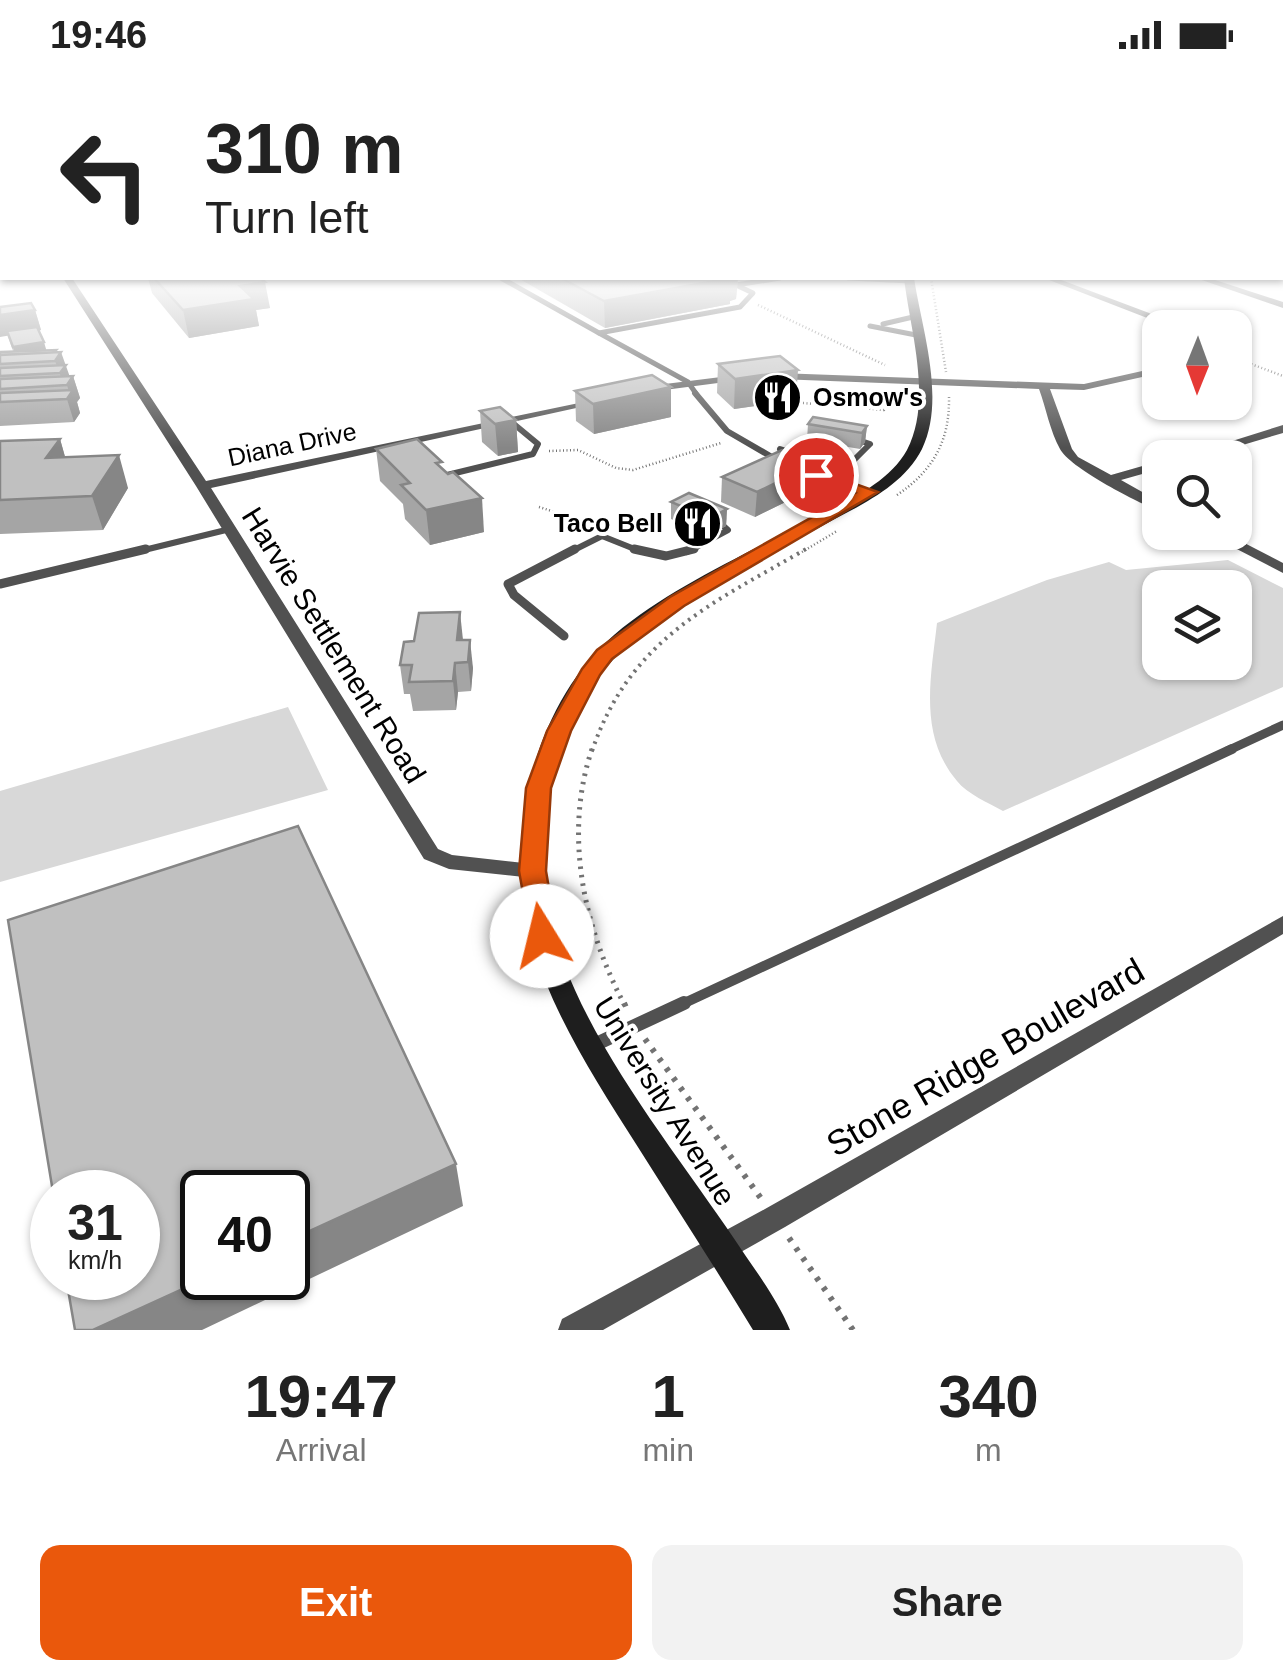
<!DOCTYPE html>
<html lang="en">
<head>
<meta charset="utf-8">
<style>
	:root { --surface:#fff; --page:#f2f2f2; --text:#222; --muted:#767676; --accent:#ea580c }
	body { margin:0; font-family:Arial,sans-serif; background:var(--page); color:var(--text); height:100vh; display:flex; flex-direction:column; font-size:38px; white-space:nowrap }
	* { box-sizing:border-box; margin:0 }
	p { font-size:32px; color:var(--muted) }
	.icon { flex:none; width:55px; height:55px; fill:none; stroke:currentColor; stroke-width:2; stroke-linecap:round; stroke-linejoin:round }
	.map { position:relative; height:1260px; overflow:hidden }
	.details { display:flex; flex-direction:column; background:var(--surface); flex:1 }
	.details>* { flex:none }
	.hud { position:absolute; left:0px; top:0px; width:1285px; height:210px; box-shadow:0 2px 8px #0004; background:#fff; color:var(--text); overflow:hidden }
	.needle { width:65px; rotate:181deg }
	.fabs { position:absolute; left:1142px; top:240px; display:grid; gap:20px }
	.fabs a { display:grid; place-items:center; width:110px; height:110px; border-radius:20px; background:var(--surface); box-shadow:0 2px 8px #0004; font-size:50px }
	.speed { position:absolute; left:30px; top:1100px; display:flex; gap:20px; font-size:50px; font-weight:700; text-align:center }
	.speed>* { display:grid; place-content:center; width:130px; height:130px; border-radius:50%; background:var(--surface); box-shadow:0 2px 8px #0004; line-height:1 }
	.speed small { font-size:25px; font-weight:400 }
	.speed .limit { border:5px solid #111; border-radius:15px; background:#fff; color:#111 }
	.pin { position:absolute; display:grid; place-items:center; width:85px; height:85px; color:#fff; margin:-42px; border:5px solid #fff; border-radius:50%; box-shadow:0 2px 10px #0007 }
	.me { position:absolute; width:110px; margin:-55px; rotate:351deg; stroke-linejoin:round; filter:drop-shadow(0 0 8px #0008) }
	.turn { display:flex; align-items:center; gap:35px; height:210px; padding:0 40px; font-size:45px }
	.turn .icon { width:130px; height:130px; stroke-width:2.5 }
	.turn b { display:block; font-size:70px; line-height:85px }
	.eta { display:flex; justify-content:space-evenly; align-items:center; height:170px; text-align:center }
	.eta b { font-size:60px; font-weight:600; line-height:70px }
	.button { display:flex; gap:20px; margin-top:auto; padding:20px 40px }
	.button a { flex:1; height:115px; border-radius:20px; background:var(--accent); color:#fff; font-size:40px; font-weight:600; line-height:115px; text-align:center }
	.button a+a { background:var(--page); color:var(--text) }
	.status { display:flex; justify-content:space-between; align-items:center; height:70px; padding:0 50px; background:var(--surface); direction:ltr }
	.status svg { height:28px; fill:currentColor }
	.map>svg:first-child { display:block }
	.green { fill:#d8d8d8; fill-rule:evenodd }
	.lines { fill:none; stroke-linecap:round; stroke-linejoin:round }
	.path-far3 { stroke:#737373; stroke-width:2.5; stroke-dasharray:1 2.5; stroke-linecap:butt }
	.path-far2 { stroke:#737373; stroke-width:4; stroke-dasharray:2.5 5; stroke-linecap:butt }
	.path-far1 { stroke:#737373; stroke-width:5; stroke-dasharray:2.5 6; stroke-linecap:butt }
	.path { stroke:#737373; stroke-width:6; stroke-dasharray:4 8; stroke-linecap:butt }
	.lane-far4 { stroke:#515151; stroke-width:5 }
	.lane-far3 { stroke:#515151; stroke-width:6 }
	.lane-far2 { stroke:#515151; stroke-width:9 }
	.lane-far1 { stroke:#515151; stroke-width:10 }
	.lane { stroke:#515151; stroke-width:14 }
	.street { fill:#515151; fill-rule:evenodd }
	.secondary { fill:#1e1e1e; fill-rule:evenodd }
	.wall { fill:#a5a5a5 }
	.shaded-wall { fill:#868686 }
	.building { fill:#c0c0c0; stroke:#868686; stroke-width:2.5 }
	.route { fill:#ea580c; stroke:#983908; stroke-width:2.5 }
	.labels { text-anchor:middle; dominant-baseline:central; stroke-width:8; stroke-linejoin:round; paint-order:stroke }
	.far-poi-label { font-size:25px; font-weight:bold; fill:#000; stroke:#fff; text-anchor:start }
	.far-street-label { font-size:25px; fill:#000; stroke:#fff }
	.street-label { font-size:30px; fill:#000; stroke:#fff }
	.near-street-label { font-size:35px; fill:#000; stroke:#fff }
</style>
</head>
<body>
<div class="status"><b>19:46</b><svg viewBox="0 0 49 12"><path d="M0 12V9h3v3zM5 12V6h3v6zM10 12V3h3v9zM15 12V0h3v12zM26 1h20v11H26zM47 4h2v5h-2z"/></svg></div>
<div class="map">
<svg width="1283" height="1260" viewBox="0 0 1283 1260">
	<rect width="100%" height="100%" fill="#fff"/>
	<!-- green -->
	<g class="green">
		<path d="M 1228,490 L 1283,518 L 1283,617 L 1003,741 C 989,733 967,724 957,711 C 918,665 931,607 937,553 L 1047,510 L 1109,492 L 1126,500 ZM 1160,518 L 1235,518 L 1235,592 L 1160,592 Z"/>
		<polygon points="288,637 328,720 0,812 0,721"/>
	</g>
	<g class="lines">
		<!-- path-far3 -->
		<g class="path-far3">
			<polyline points="931,208 946,302"/>
			<polyline points="758,235 885,295"/>
			<polyline points="1235,288 1283,306"/>
			<polyline points="803,333 884,340 888,323"/>
			<polyline points="549,381 578,380 616,398 633,400 721,373"/>
			<path d="M 897,425 C 934,400 950,370 949,326"/>
			<polyline points="539,437 580,450"/>
			<polyline points="802,482 837,461"/>
		</g>
		<!-- path-far2 -->
		<path class="path-far2" d="M 592,681 C 630,569 711,534 806,479"/>
		<!-- path-far1 -->
		<path class="path-far1" d="M 592,679 C 563,765 584,858 625,936"/>
		<!-- path -->
		<g class="path">
			<polyline points="624,933 627,940"/>
			<polyline points="645,969 763,1131"/>
			<polyline points="789,1168 853,1260"/>
		</g>
		<!-- lane-far4 -->
		<g class="lane-far4">
			<polyline points="501,208 599,263"/>
			<polyline points="720,208 736,215 780,208"/>
			<polyline points="849,208 910,211"/>
			<polyline points="883,254 913,247"/>
			<polyline points="870,256 916,265"/>
			<polyline points="697,325 688,312 599,263 740,237 753,223 736,215"/>
		</g>
		<!-- lane-far3 -->
		<g class="lane-far3">
			<polyline points="695,323 727,361 777,390"/>
			<polyline points="780,379 827,395 849,395 870,374 855,369"/>
			<polyline points="805,401 869,422"/>
			<polyline points="443,406 533,384 538,374 509,350"/>
			<polyline points="136,482 230,459"/>
			<polyline points="570,482 602,466 642,482"/>
			<polyline points="687,482 728,460 719,452"/>
		</g>
		<!-- lane-far2 -->
		<g class="lane-far2">
			<polyline points="634,479 666,486 694,479"/>
			<polyline points="0,514 146,479"/>
			<polyline points="564,566 514,525 508,514 575,479"/>
			<polyline points="1227,681 1283,655"/>
		</g>
		<!-- lane-far1 -->
		<polyline class="lane-far1" points="678,936 1232,679"/>
		<!-- lane -->
		<polyline class="lane" points="594,975 684,933"/>
		<!-- street -->
		<g class="street">
			<polygon points="63,208 72,208 206,411 603,328 605,330 599,333 211,418 438,779 452,785 533,794 540,796 543,801 540,806 533,808 449,799 424,789 196,416"/>
			<polygon points="1044,208 1056,208 1189,258 1173,258"/>
			<polygon points="1196,208 1209,208 1283,232 1283,238"/>
			<path d="M 1160,297 L 1160,303 L 1084,320 L 1050,319 L 1072,379 L 1078,387 L 1111,405 L 1160,391 L 1160,399 L 1121,410 L 1160,432 L 1160,441 C 1138,433 1070,398 1060,379 C 1050,361 1046,338 1039,319 L 778,309 L 773,306 L 778,303 L 1084,314 Z"/>
			<polygon points="737,305 741,306 741,310 649,322 643,319 649,316"/>
			<polygon points="1283,355 1283,363 1199,388 1178,388"/>
			<polygon points="1204,462 1223,462 1283,493 1283,503"/>
			<polygon points="1283,846 1283,864 785,1157 603,1260 558,1260 562,1249 765,1139"/>
		</g>
		<!-- secondary -->
		<path class="secondary" d="M 904,208 L 914,208 C 922,260 946,329 922,379 C 902,418 858,436 822,456 C 704,522 591,558 555,702 C 544,745 541,792 548,837 C 569,953 670,1073 735,1170 C 754,1199 777,1228 790,1260 L 753,1260 C 715,1197 675,1136 636,1074 C 596,1011 553,945 532,873 C 502,770 532,636 614,565 C 667,520 735,490 796,457 C 833,437 886,418 907,380 C 933,330 910,260 904,208 Z"/>
	</g>
	<!-- wall -->
	<g class="wall">
		<polygon points="148,208 260,208 270,238 256,240 259,256 189,268 152,223"/>
		<polygon points="518,208 738,208 736,229 730,231 730,234 605,258"/>
		<polygon points="35,240 41,260 38,261 46,280 56,280 69,306 73,306 80,328 77,332 80,343 74,352 0,356 0,282 13,281 8,266"/>
		<polygon points="718,294 796,330 734,339 717,323"/>
		<polygon points="575,321 671,347 594,364 576,351"/>
		<polygon points="480,341 516,350 518,382 498,386 482,372"/>
		<polygon points="808,354 867,356 865,372 860,379 807,370"/>
		<polygon points="60,369 65,387 128,418 103,460 0,464 0,371"/>
		<polygon points="376,379 443,399 484,462 430,475 405,449 403,434 380,411"/>
		<polygon points="817,393 814,418 755,447 721,432 722,407"/>
		<polygon points="671,432 727,439 726,456 709,465 671,449"/>
		<polygon points="463,570 473,598 471,621 458,622 456,640 413,641 410,624 404,624 400,595"/>
	</g>
	<!-- shaded-wall -->
	<g class="shaded-wall">
		<polygon points="727,208 738,208 736,229 730,231 730,234 605,258 604,231"/>
		<polygon points="265,212 270,238 256,240 259,256 189,268 183,240 240,216"/>
		<polygon points="35,240 41,260 0,267 0,245"/>
		<polygon points="44,272 48,286 17,289 13,277"/>
		<polygon points="56,280 58,287 61,282 71,310 73,306 80,328 77,332 80,343 74,352 67,329 70,325 67,315 64,315 55,291 50,292"/>
		<polygon points="798,300 796,330 734,339 735,309"/>
		<polygon points="671,317 671,347 594,364 593,334"/>
		<polygon points="516,350 518,382 498,386 495,354"/>
		<polygon points="867,356 865,372 860,379 862,363"/>
		<polygon points="60,369 69,401 46,388"/>
		<polygon points="119,385 128,418 103,460 92,426"/>
		<polygon points="817,393 814,418 755,447 757,422"/>
		<polygon points="482,428 484,462 430,475 426,440"/>
		<polygon points="727,439 726,456 709,465 710,448"/>
		<polygon points="460,542 463,570 457,570"/>
		<polygon points="470,570 473,598 471,621 468,592"/>
		<polygon points="455,593 458,622 456,640 453,611"/>
		<polygon points="456,1094 463,1136 202,1260 93,1260 207,1208 288,1208 288,1171"/>
	</g>
	<!-- building -->
	<g class="building">
		<polygon points="154,208 260,208 265,212 240,216 254,229 183,240"/>
		<polygon points="561,208 731,208 604,231"/>
		<polygon points="31,233 35,240 0,245 0,237"/>
		<polygon points="37,257 44,272 13,277 7,261"/>
		<polygon points="56,280 53,283 0,285 0,282"/>
		<polygon points="61,282 55,291 0,294 0,285"/>
		<polygon points="780,286 798,300 735,309 718,294"/>
		<polygon points="66,295 60,303 0,306 0,298"/>
		<polygon points="652,305 671,317 593,334 575,321"/>
		<polygon points="73,306 67,315 0,319 0,309"/>
		<polygon points="73,320 67,329 0,332 0,323"/>
		<polygon points="500,337 516,350 495,354 480,341"/>
		<polygon points="813,347 867,356 862,363 808,354"/>
		<polygon points="60,369 46,388 119,385 92,426 0,430 0,371"/>
		<polygon points="417,369 442,392 436,393 448,404 453,402 482,428 426,440 401,415 410,413 376,379"/>
		<polygon points="782,380 817,393 757,422 722,407"/>
		<polygon points="689,423 727,439 710,448 671,432"/>
		<polygon points="460,542 457,570 470,570 468,592 455,593 453,611 409,612 412,595 400,595 404,572 414,571 419,543"/>
		<polygon points="298,756 456,1094 288,1171 288,1122 202,1122 202,1208 207,1208 93,1260 75,1260 66,1208 138,1208 138,1122 53,1122 8,850"/>
	</g>
	<!-- sky -->
	<linearGradient id="sky" x2="0" y2="1"><stop stop-color="#8baccb"/><stop offset="0.53" stop-color="#fff"/><stop offset="1" stop-color="#fff" stop-opacity="0"/></linearGradient>
	<rect width="1283" height="378" fill="url(#sky)"/>
	<!-- route -->
	<polygon class="route" points="816,400 878,422 684,536 612,589 600,605 571,661 551,718 546,801 557,866 553,874 542,877 532,874 519,801 526,718 547,661 582,599 597,580 670,527 855,423 811,408 808,405"/>
	<!-- icons -->
	<defs>
		<symbol id="restaurant-disc" viewBox="-11 -11 22 22"><circle r="9.5" fill="#000" stroke="#fff"/><path d="M-5-6h1v4h1v-4h1v4h1v-4h1v5L-1.5 .5V6h-2V.5L-5-1ZM5-6V6H3V1.5H1.5Q1.5-4 5-6Z" fill="#fff"/></symbol>
	</defs>
	<g fill-rule="evenodd">
		<use href="#restaurant-disc" x="750" y="300" width="55" height="55"/>
		<use href="#restaurant-disc" x="670" y="426" width="55" height="55"/>
	</g>
	<g class="labels">
		<!-- far-poi labels -->
		<g class="far-poi-label">
			<text x="813" y="327">Osmow's</text>
			<text x="663" y="453" text-anchor="end">Taco Bell</text>
		</g>
		<!-- far-street labels -->
		<g class="far-street-label">
			<text transform="translate(292 374) rotate(-12)">Diana Drive</text>
		</g>
		<!-- street labels -->
		<g class="street-label">
			<text transform="translate(334 575) rotate(58)">Harvie Settlement Road</text>
			<text transform="translate(665 1031) rotate(58)">University Avenue</text>
		</g>
		<!-- near-street labels -->
		<g class="near-street-label">
			<text transform="translate(985 987) rotate(-30)">Stone Ridge Boulevard</text>
		</g>
	</g>
</svg>
<div class="fabs">
<a><svg class="needle" viewBox="-14 -14 28 28"><path d="M0-13l5 13h-10z" fill="#e53935"/><path d="M0 13l5-13h-10z" fill="#767676"/></svg></a>
<a><svg class="icon" aria-label="search" viewBox="0 0 24 24"><circle cx="10" cy="10" r="6"/><path d="M15 15l6 6"/></svg></a>
<a><svg class="icon" aria-label="layers" viewBox="0 0 24 24"><path d="M12 4l9 5-9 5-9-5zM3 14l9 5 9-5"/></svg></a>
</div>
<div class="speed"><div>31<small>km/h</small></div><div class="limit">40</div></div>
<div class="pin" style="left:816px;top:405px;background:#d93025"><svg class="icon" aria-label="arrive" viewBox="0 0 24 24"><path d="M6 21V4h12l-3 4 3 4H6"/></svg></div>
<svg class="me" style="left:542px;top:866px" viewBox="-20 -20 40 40"><circle r="19" fill="#fff"/><path d="M0-13L10 11 0 6-10 11z" fill="#ea580c"/></svg>
<div class="hud">
<div class="turn"><svg class="icon" aria-label="left" viewBox="0 0 24 24"><path d="M17 20v-9H6M10 6l-5 5 5 5"/></svg><div><b>310 m</b>Turn left</div></div>
</div>
</div>
<section class="details">
<div class="eta">
<div><b>19:47</b><p>Arrival</p></div>
<div><b>1</b><p>min</p></div>
<div><b>340</b><p>m</p></div>
</div>
<div class="button"><a>Exit</a><a>Share</a></div>
</section>
</body>
</html>
